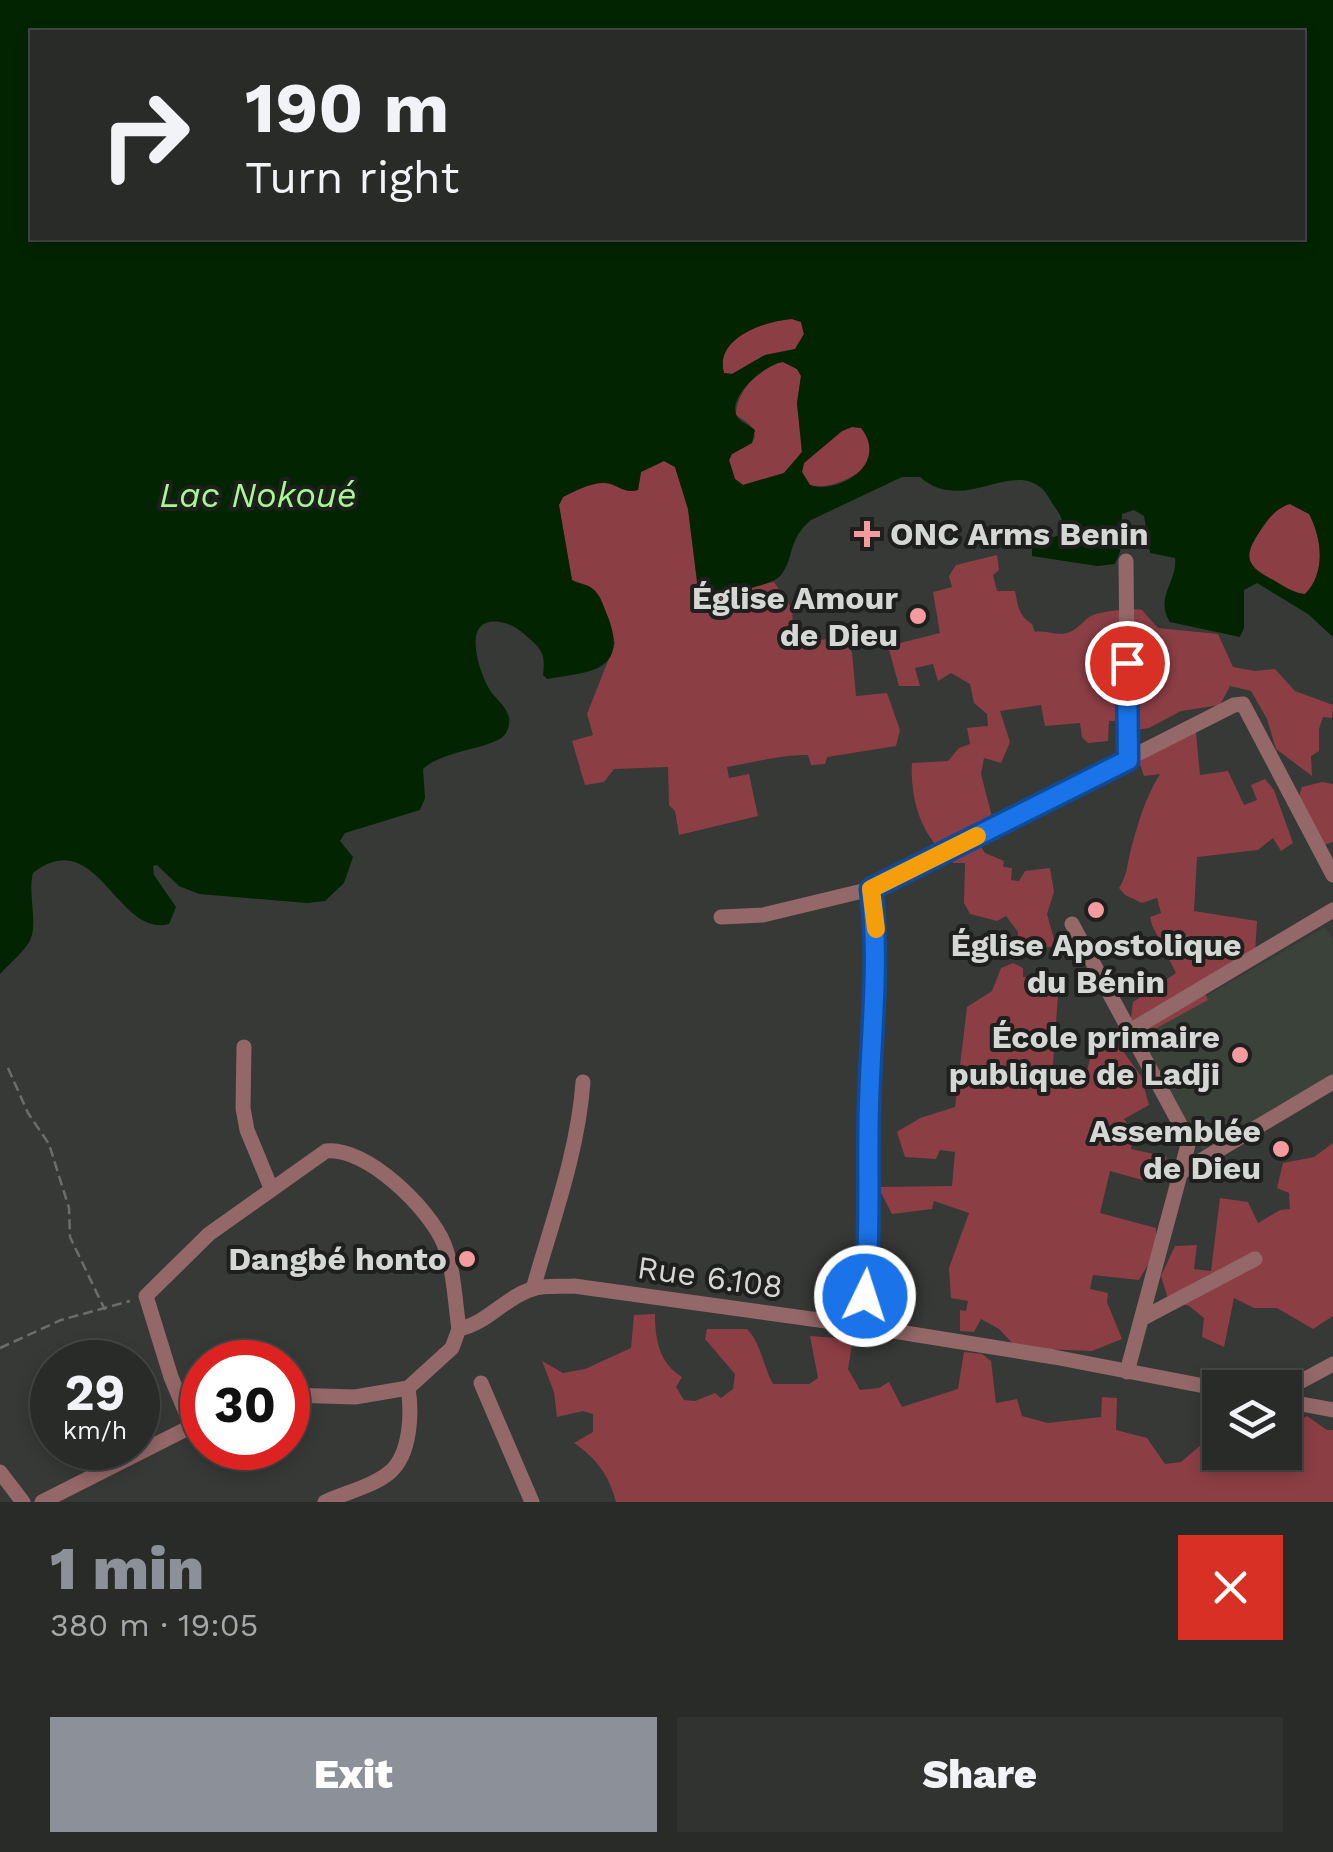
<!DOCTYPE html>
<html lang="en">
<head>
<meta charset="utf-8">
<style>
	:root { --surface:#282b28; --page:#303330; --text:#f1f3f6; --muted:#a5a7a8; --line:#444745; --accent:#8c9099 }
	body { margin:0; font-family:"Work Sans",sans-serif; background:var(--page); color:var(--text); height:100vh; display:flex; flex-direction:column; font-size:38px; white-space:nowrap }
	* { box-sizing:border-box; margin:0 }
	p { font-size:32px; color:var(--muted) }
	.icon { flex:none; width:55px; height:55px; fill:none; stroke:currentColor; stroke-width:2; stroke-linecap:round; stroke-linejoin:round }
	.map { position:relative; height:1502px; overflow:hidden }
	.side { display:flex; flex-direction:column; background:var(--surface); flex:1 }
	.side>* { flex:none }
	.top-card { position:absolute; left:30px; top:30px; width:1275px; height:210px; border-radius:0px; box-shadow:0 5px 15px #0003,0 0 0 2px var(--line); background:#282b28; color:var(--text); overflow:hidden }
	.controls { position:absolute; left:1202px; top:1370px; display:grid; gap:20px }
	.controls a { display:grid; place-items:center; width:100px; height:100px; border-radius:0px; background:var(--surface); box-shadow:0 5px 15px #0003,0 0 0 2px var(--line); font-size:50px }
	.speed { position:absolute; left:30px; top:1340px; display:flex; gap:20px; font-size:50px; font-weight:700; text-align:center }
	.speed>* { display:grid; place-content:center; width:130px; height:130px; border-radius:50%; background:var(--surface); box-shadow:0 5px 15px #0003,0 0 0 2px var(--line); line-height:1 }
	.speed small { font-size:25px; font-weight:400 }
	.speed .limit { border:15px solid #d22; background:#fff; color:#111 }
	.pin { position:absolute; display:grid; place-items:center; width:85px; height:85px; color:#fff; margin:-42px; border:5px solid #fff; border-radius:50%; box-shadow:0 2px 10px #0007 }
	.me { position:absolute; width:110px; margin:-55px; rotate:4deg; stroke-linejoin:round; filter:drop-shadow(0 0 8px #0008) }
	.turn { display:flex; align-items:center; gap:35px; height:210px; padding:0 50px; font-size:45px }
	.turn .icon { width:130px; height:130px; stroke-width:2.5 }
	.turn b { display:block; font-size:70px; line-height:85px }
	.round { display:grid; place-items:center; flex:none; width:105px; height:105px; border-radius:0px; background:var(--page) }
	.head { display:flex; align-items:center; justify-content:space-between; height:170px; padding:0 50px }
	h1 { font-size:60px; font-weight:800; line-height:75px; color:var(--accent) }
	.button { display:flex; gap:20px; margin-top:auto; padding:20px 50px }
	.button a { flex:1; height:115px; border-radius:0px; background:var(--accent); color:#fff; font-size:40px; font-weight:800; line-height:115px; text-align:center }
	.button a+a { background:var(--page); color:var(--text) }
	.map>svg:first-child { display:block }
	.built { fill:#3b423a }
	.green { fill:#8c3e45 }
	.water { fill:#032400; fill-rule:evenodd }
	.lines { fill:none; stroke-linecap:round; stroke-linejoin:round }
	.path { stroke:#6b6d6b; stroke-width:2.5; stroke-dasharray:10 5; stroke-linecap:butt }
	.minor { stroke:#946768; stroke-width:15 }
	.route-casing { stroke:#114b97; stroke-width:25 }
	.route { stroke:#1a73e8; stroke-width:18 }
	.slow { stroke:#f59e0b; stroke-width:18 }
	.poi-dot { fill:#f49b9f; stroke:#1f1f1e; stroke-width:4 }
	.labels { text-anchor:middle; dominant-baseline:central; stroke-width:8; stroke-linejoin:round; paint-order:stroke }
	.poi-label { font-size:32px; font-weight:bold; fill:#d5d7d5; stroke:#1f1f1e; text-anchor:end }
	.street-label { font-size:32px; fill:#d5d7d5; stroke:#1f1f1e }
	.water-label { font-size:35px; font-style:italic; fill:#a5f991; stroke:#1f1f1e }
</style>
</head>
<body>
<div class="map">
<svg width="1333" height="1502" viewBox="0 0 1333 1502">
	<rect width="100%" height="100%" fill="#363936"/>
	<!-- built -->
	<polygon class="built" points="1325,927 1333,940 1333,1074 1204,1153 1137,1036"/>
	<!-- green -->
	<g class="green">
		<path d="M 792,319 L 801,322 L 804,334 L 795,349 L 765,355 L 732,374 L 724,373 C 714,338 764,321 792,319 Z"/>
		<path d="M 783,362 L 797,369 L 801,376 L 797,403 L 802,452 L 784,473 L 743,485 L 735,479 L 729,460 L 732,454 L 752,443 L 755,436 L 749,424 L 736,415 C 736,392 760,365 783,362 Z"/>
		<path d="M 852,427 L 861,428 C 867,435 874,450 870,460 C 863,476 825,491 810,485 L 802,472 L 804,463 L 842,431 Z"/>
		<path d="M 664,461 L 675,467 L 688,509 L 697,581 L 709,596 L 774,582 L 792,609 L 794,642 L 841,638 L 852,652 L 856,696 L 887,693 L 900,730 L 896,746 L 827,757 L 825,764 L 811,765 L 808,755 C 779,755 756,762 727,767 L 729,778 L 749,774 L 758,816 L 679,835 L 675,811 L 669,805 L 668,767 L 614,769 L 604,782 L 585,785 L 572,741 L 593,735 L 587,714 L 615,643 L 600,598 L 589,586 L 572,580 L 559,505 L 563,497 C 575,491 591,482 605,483 C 618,484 623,494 638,490 L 641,472 Z"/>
		<path d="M 1290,504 L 1309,514 C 1322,538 1326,573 1305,594 C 1294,593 1285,587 1275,581 C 1248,567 1241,559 1260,531 C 1268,519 1276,508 1290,504 Z"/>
		<path d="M 997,555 L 999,570 L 993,575 L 997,591 L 1015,591 C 1018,605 1018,616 1032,624 L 1035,632 C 1046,630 1056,636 1067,633 C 1078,630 1084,619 1093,615 C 1105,611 1130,608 1142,610 L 1158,628 L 1218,634 L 1233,667 L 1255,671 L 1275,669 L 1295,691 L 1333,705 L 1332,718 L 1323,717 L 1319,729 L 1319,751 L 1311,756 L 1312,776 L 1276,749 L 1267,719 L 1251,691 L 1230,686 L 1220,705 L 1181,711 L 1149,728 L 1124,732 L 1124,721 L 1109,721 L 1108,741 L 1088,743 L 1082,737 L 1080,723 L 1045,726 L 1041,705 L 1000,711 L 1010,742 L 1001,763 L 984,758 L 981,774 L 993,821 L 937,846 C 918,826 910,790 912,763 L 948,761 L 959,748 L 970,744 L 967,728 L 988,726 L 987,714 L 974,703 L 970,684 L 951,673 L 938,681 L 933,664 L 915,668 L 920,686 L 899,686 L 888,646 L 940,633 L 933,592 L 952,587 L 949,576 L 956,565 Z"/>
		<path d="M 1180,726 L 1196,733 L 1200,775 L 1228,771 L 1244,805 L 1257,800 L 1251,785 L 1265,779 L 1274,790 L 1293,843 L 1281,851 L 1273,838 L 1258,850 L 1197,857 L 1194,911 L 1257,921 L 1255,954 L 1200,983 L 1208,1000 L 1144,1035 L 1130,1025 L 1133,1002 L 1176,973 L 1152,925 L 1150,917 L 1161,913 L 1157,898 L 1142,903 L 1125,895 L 1119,888 C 1128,874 1127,864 1131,849 C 1138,823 1145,798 1160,774 L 1144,776 L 1137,756 Z"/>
		<polygon points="1322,782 1333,784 1333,842 1324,845 1296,805 1302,787"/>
		<polygon points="977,840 985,853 1004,861 1003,867 1012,868 1011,880 1019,881 1025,871 1050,868 1054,892 1047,914 1056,946 1037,949 1018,944 1018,932 1006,916 997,921 970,914 964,903 965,863 953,863 951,856"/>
		<polygon points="1013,963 1023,968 1023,977 1059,982 1052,1077 1064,1084 1085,1079 1094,1043 1118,1044 1141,1076 1149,1105 1124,1119 1134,1134 1131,1149 1167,1157 1153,1183 1110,1171 1100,1213 1156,1228 1156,1251 1139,1280 1093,1275 1090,1289 1108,1293 1107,1302 1122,1339 1092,1351 1017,1348 999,1329 981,1319 974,1332 960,1331 960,1310 966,1311 968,1301 951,1298 949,1268 969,1213 934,1201 932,1209 892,1214 878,1187 952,1186 955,1152 940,1150 936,1159 905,1157 897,1132 920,1118 955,1107 967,1007 992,991 1001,968"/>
		<polygon points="1333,1143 1333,1316 1313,1329 1277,1308 1254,1308 1234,1298 1224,1347 1202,1337 1204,1318 1189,1306 1168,1299 1161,1276 1175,1246 1197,1245 1194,1269 1211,1271 1220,1198 1248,1202 1258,1223 1280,1210 1290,1209 1289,1193 1277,1188 1283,1163 1314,1157"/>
		<path d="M 655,1314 C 655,1339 659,1363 682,1377 L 676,1387 L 684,1400 L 695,1401 L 715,1393 L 721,1398 L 733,1389 L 735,1374 L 705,1339 L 707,1329 L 747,1329 C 761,1343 763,1366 773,1384 L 809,1384 L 818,1378 L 810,1336 L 853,1339 L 848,1369 L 860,1390 L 879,1388 L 889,1382 L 902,1407 L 958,1389 L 964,1352 L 982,1354 L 991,1361 L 996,1403 L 1017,1399 L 1022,1416 L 1048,1423 L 1101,1417 L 1102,1397 L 1117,1398 L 1116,1430 L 1147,1438 L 1165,1464 L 1181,1462 L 1202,1444 L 1203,1424 L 1213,1414 L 1220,1412 L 1220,1452 L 1285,1452 L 1294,1449 L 1300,1420 L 1307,1416 L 1327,1430 L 1333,1430 L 1333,1502 L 616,1502 C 609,1475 597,1459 574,1443 L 593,1432 L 593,1414 L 583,1411 L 557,1417 L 554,1392 L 542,1361 L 563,1373 L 585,1369 L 631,1348 L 634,1315 Z"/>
	</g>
	<!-- water -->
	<path class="water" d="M 0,0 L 1333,0 L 1333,637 L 1308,614 L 1257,583 L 1244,590 L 1244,628 L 1240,637 L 1170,622 C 1154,598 1178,581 1175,558 L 1150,553 L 1144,516 L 1134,510 L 1122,514 L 1120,552 L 1115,564 L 1097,566 L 1032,556 L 1032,547 L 1061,534 C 1065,523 1061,515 1054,506 C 1050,500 1046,491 1040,487 C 1008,462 962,514 920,477 L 902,477 L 811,520 C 787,540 795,557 781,575 C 773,586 720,595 705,595 L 697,581 L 688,509 L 675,467 L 664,461 L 641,472 L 638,490 C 623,494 618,484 605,483 C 591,482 575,491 563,497 L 559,505 L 572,580 C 578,584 587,584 593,589 C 601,595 604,608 608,617 C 629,672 589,672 547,679 L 543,675 C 545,660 544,651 532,641 C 522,632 513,624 500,622 C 461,616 478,668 488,687 C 493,697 507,706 509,718 C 510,722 508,730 506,733 C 497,749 444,749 423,769 L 425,798 L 420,810 L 345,833 L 340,841 L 353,857 L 344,883 L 325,901 L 307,903 L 199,894 L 179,886 L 157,865 L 153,866 L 154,875 L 176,907 L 169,924 C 117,938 97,823 33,873 C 27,896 40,926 28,944 C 20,955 9,964 0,974 ZM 32,32 L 1302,32 L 1302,238 L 32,238 ZM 792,319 L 801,322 L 804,334 L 795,349 L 765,355 L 732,374 L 724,373 C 714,338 764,321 792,319 ZM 783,362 L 797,369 L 801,376 L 797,403 L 802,452 L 784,473 L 743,485 L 735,479 L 729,460 L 732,454 L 752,443 L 755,430 C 749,424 738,422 736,414 C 729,395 766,364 783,362 ZM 852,427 L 861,428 C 890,465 837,495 810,485 L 802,472 L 804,463 L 842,431 ZM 1290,504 L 1309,514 C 1322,538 1326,573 1305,594 C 1294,593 1285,587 1275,581 C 1248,567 1241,559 1260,531 C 1268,519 1276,508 1290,504 Z"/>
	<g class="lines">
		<!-- path -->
		<g class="path">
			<polyline points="8,1068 28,1113 49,1144 69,1208 70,1237 105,1310"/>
			<polyline points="0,1348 61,1320 130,1301"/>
		</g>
		<!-- minor -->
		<g class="minor">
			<polyline points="1126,561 1128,760"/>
			<polyline points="721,917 763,915 871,889 1234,705 1243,704 1333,875"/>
			<polyline points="1072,924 1189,1141 1127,1372"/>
			<polyline points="1128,1032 1333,910"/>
			<polyline points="244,1047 243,1108 247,1130 271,1188"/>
			<polyline points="1180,1173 1333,1082"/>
			<path d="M 533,1289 C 552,1222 578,1152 583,1082"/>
			<polyline points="1143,1318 1255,1259"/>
			<polyline points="862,1326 871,1208 869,1108 875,925 871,889"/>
			<polyline points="481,1383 532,1502"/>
			<polyline points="1285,1390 1333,1364"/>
			<path d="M 288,1395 L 355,1397 L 408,1388 L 452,1348 L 459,1329 C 488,1323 504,1298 532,1289 C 545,1285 561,1287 574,1286 L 862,1326 L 1054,1357 L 1220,1389"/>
			<polyline points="1285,1401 1333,1410"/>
			<path d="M 192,1427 L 171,1377 L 146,1296 L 209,1234 L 326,1151 C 366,1146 430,1209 444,1244 C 454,1269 455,1302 459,1329"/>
			<polyline points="0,1472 23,1502"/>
			<polyline points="42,1502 202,1421"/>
			<path d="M 325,1502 C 344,1493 374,1486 390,1472 C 411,1454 412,1412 408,1388"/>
		</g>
	</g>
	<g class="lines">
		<defs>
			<path id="route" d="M 865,1296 C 871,1232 867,1169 869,1104 C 871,1032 880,961 871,889 L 1128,760 L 1127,663"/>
		</defs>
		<!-- route casing -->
		<use href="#route" class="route-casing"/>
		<!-- route -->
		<use href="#route" class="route"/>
		<!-- slow -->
		<polyline class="slow" points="876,929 871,889 977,836"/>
	</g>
	<!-- markers -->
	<g class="poi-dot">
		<path d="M862 519h10v10h10v10h-10v10h-10v-10h-10v-10h10z"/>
		<circle cx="918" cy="616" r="10"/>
		<circle cx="1096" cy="910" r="10"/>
		<circle cx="1240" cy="1055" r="10"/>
		<circle cx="1281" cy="1149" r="10"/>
		<circle cx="467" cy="1259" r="10"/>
	</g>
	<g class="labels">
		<!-- poi labels -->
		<g class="poi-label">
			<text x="890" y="534" text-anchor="start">ONC Arms Benin</text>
			<text x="898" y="598">Église Amour<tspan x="898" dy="37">de Dieu</tspan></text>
			<text x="1096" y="945" text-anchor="middle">Église Apostolique<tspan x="1096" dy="37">du Bénin</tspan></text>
			<text x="1220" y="1037">École primaire<tspan x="1220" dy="37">publique de Ladji</tspan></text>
			<text x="1261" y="1131">Assemblée<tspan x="1261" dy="37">de Dieu</tspan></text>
			<text x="447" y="1259">Dangbé honto</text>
		</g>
		<!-- street labels -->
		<g class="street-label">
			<text transform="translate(710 1277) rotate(8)">Rue 6.108</text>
		</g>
		<!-- water labels -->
		<g class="water-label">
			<text x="258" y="495">Lac Nokoué</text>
		</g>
	</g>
</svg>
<div class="controls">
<a><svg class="icon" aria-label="layers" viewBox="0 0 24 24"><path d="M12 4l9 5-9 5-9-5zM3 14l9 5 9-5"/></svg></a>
</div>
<div class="speed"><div>29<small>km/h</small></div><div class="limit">30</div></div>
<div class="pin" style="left:1127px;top:663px;background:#d93025"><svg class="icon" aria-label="arrive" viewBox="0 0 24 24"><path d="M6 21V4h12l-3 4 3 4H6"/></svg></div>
<svg class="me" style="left:865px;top:1296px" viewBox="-20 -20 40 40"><circle r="17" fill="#1a73e8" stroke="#fff" stroke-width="3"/><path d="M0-11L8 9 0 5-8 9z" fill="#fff"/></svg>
<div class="top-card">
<div class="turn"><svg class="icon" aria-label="right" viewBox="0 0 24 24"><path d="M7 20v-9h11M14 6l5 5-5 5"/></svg><div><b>190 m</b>Turn right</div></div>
</div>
</div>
<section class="side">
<div class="head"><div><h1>1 min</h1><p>380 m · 19:05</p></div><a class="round" style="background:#d93025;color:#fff"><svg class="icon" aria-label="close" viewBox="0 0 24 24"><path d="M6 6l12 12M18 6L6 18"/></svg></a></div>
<div class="button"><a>Exit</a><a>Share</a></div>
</section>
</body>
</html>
